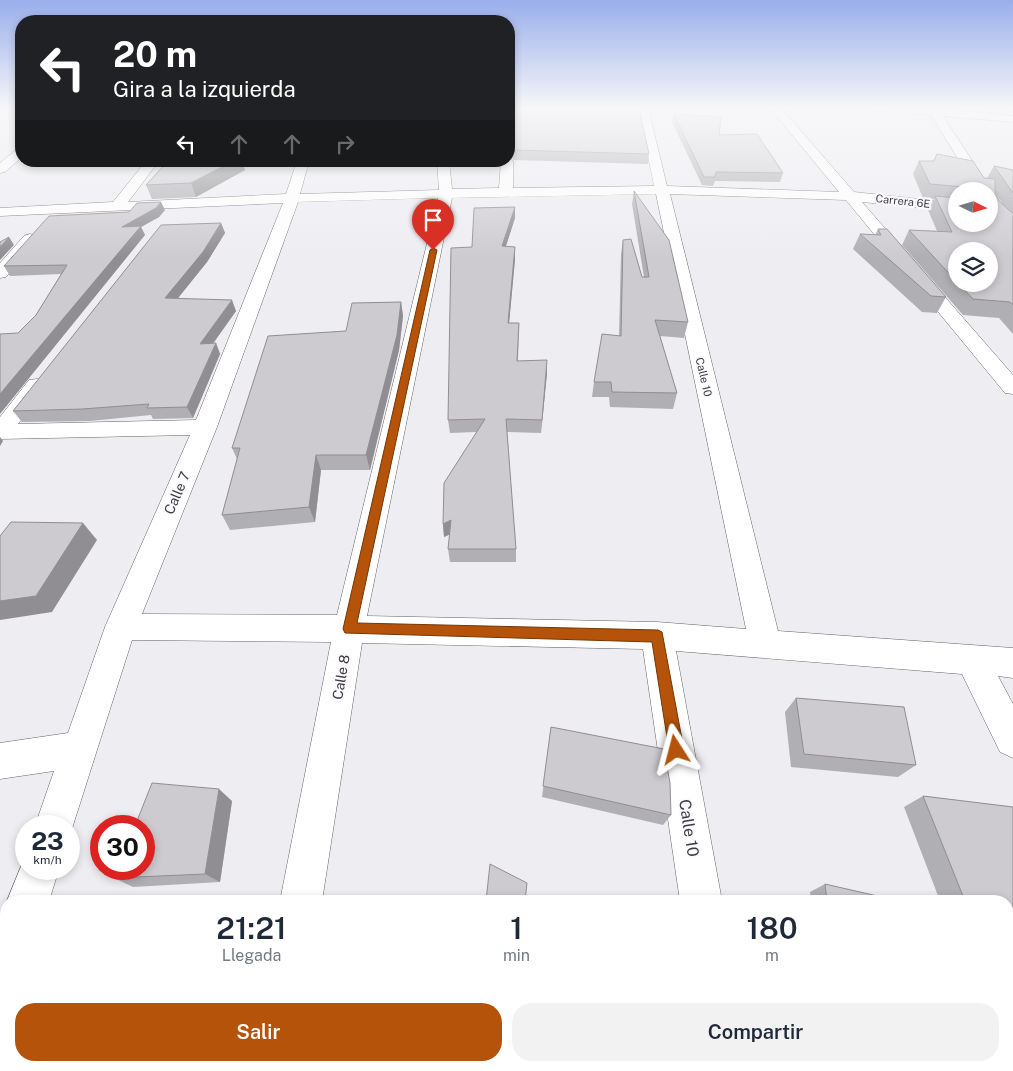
<!DOCTYPE html>
<html lang="es">
<head>
<meta charset="utf-8">
<style>
	:root { --surface:#fff; --page:#f2f2f3; --text:#1f2937; --muted:#747a83; --accent:#b45309 }
	body { margin:0; font-family:"Public Sans",sans-serif; background:var(--page); color:var(--text); height:100vh; display:flex; flex-direction:column; font-size:19px; white-space:nowrap }
	* { box-sizing:border-box; margin:0 }
	p { font-size:16px; color:var(--muted) }
	.icon { flex:none; width:28px; height:28px; fill:none; stroke:currentColor; stroke-width:2; stroke-linecap:round; stroke-linejoin:round }
	.map { position:relative; flex:1; overflow:hidden }
	.details { position:absolute; left:0px; top:895px; width:1014px; height:176px; display:flex; flex-direction:column; background:var(--surface); border-radius:20px 20px 0 0; box-shadow:0 2px 8px #0003 }
	.details>* { flex:none }
	.guide { position:absolute; left:15px; top:15px; width:500px; height:152px; border-radius:20px; box-shadow:0 2px 8px #0003; background:#202124; color:#fff; overflow:hidden }
	.needle { width:32px; rotate:95deg }
	.buttons { position:absolute; left:948px; top:182px; display:grid; gap:10px }
	.buttons a { display:grid; place-items:center; width:50px; height:50px; border-radius:50%; background:var(--surface); box-shadow:0 2px 8px #0003; font-size:25px }
	.speed { position:absolute; left:15px; top:815px; display:flex; gap:10px; font-size:25px; font-weight:700; text-align:center }
	.speed>* { display:grid; place-content:center; width:65px; height:65px; border-radius:50%; background:var(--surface); box-shadow:0 2px 8px #0003; line-height:1 }
	.speed small { font-size:12px; font-weight:400 }
	.speed .limit { border:8px solid #d22; background:#fff; color:#111 }
	.pin { position:absolute; display:grid; place-items:center; width:42px; height:42px; color:#fff; margin:-51px -21px; border-radius:50% 50% 50% 0; rotate:-45deg; box-shadow:0 0 5px #0007 }
	.pin .icon { rotate:45deg }
	.me { position:absolute; width:55px; margin:-28px; rotate:351deg; stroke-linejoin:round; filter:drop-shadow(0 0 4px #0008) }
	.turn { display:flex; align-items:center; gap:18px; height:105px; padding:0 15px; font-size:22px }
	.turn .icon { width:65px; height:65px; stroke-width:2.5 }
	.turn b { display:block; font-size:35px; line-height:42px }
	.lanes { display:flex; align-items:center; height:48px; padding:0 15px; background:#0003; justify-content:center; gap:25px; direction:ltr }
	.lanes .off { opacity:.35 }
	.eta { display:flex; justify-content:space-evenly; align-items:center; height:85px; text-align:center }
	.eta b { font-size:30px; font-weight:600; line-height:35px }
	.action { display:flex; gap:10px; margin-top:auto; padding:10px 15px }
	.action a { flex:1; height:58px; border-radius:20px; background:var(--accent); color:#fff; font-size:20px; font-weight:600; line-height:58px; text-align:center }
	.action a+a { background:var(--page); color:var(--text) }
	.map>svg:first-child { display:block }
	.lines { fill:none; stroke-linecap:round; stroke-linejoin:round }
	.street-casing { stroke:#646367; stroke-width:1 }
	.street { fill:#fff; fill-rule:evenodd }
	.wall { fill:#b0afb3; fill-rule:evenodd }
	.shaded-wall { fill:#908e92 }
	.building { fill:#cdcbd0; stroke:#908e92 }
	.route { fill:#b45309; stroke:#753606 }
	.labels { text-anchor:middle; dominant-baseline:central; stroke-width:4.5; stroke-linejoin:round; paint-order:stroke }
	.far-street-label { font-size:11px; fill:#3d3c3e; stroke:#fcfaff }
	.street-label { font-size:14px; fill:#3d3c3e; stroke:#fcfaff }
	.near-street-label { font-size:16px; fill:#3d3c3e; stroke:#fcfaff }
</style>
</head>
<body>
<div class="map">
<svg width="1013" height="1071" viewBox="0 0 1013 1071">
	<rect width="100%" height="100%" fill="#eeedf2"/>
	<g class="lines">
		<defs>
			<g id="street">
				<path d="M 638,108 L 648,108 L 667,186 L 839,192 L 770,108 L 781,108 L 854,192 L 956,203 L 956,211 L 862,202 L 1013,375 L 1013,394 L 1005,393 L 846,200 L 670,194 L 778,631 L 1013,648 L 1013,678 L 998,676 L 1013,704 L 1013,758 L 1000,752 L 962,674 L 676,651 L 722,901 L 680,901 L 643,649 L 362,643 L 322,901 L 280,901 L 331,642 L 132,640 L 69,838 L 69,826 L 35,826 L 54,771 L 0,779 L 0,743 L 68,733 L 105,627 L 190,435 L 0,439 L 0,417 L 29,380 L 37,379 L 45,380 L 48,385 L 18,424 L 196,420 L 283,203 L 0,216 L 0,208 L 113,202 L 146,161 L 159,161 L 128,202 L 286,194 L 297,161 L 309,161 L 300,194 L 439,190 L 437,161 L 449,161 L 452,189 L 499,188 L 501,161 L 509,161 L 509,158 L 513,161 L 513,188 L 654,186 ZM 656,194 L 746,629 L 657,622 L 367,616 L 452,198 ZM 438,198 L 337,615 L 142,614 L 217,427 L 298,202 Z"/>
				<polygon points="875,108 937,108 1013,116 1013,122 943,116 992,191 990,194 989,191 978,191 931,115 880,111"/>
				<polygon points="21,148 21,158 5,172 0,173 0,163 17,149"/>
				<polygon points="30,234 36,236 38,239 6,277 0,278 0,263 24,236"/>
				<polygon points="26,854 26,869 59,869 49,901 7,901"/>
				<polygon points="6,942 6,1003 0,1006 0,944"/>
				<polygon points="248,1065 296,1065 296,1071 246,1071"/>
				<polygon points="704,1065 752,1065 754,1071 704,1071"/>
			</g>
		</defs>
		<!-- street casing -->
		<use href="#street" class="street-casing"/>
		<!-- street -->
		<use href="#street" class="street"/>
	</g>
	<!-- wall -->
	<g class="wall">
		<polygon points="509,108 649,154 648,164 514,160 509,156"/>
		<polygon points="674,114 719,135 783,173 780,182 715,181 713,186 702,185 672,122"/>
		<path d="M 937,154 L 984,178 L 987,178 L 994,166 L 1013,170 L 1013,334 L 999,318 L 963,315 L 902,245 L 909,230 L 937,231 L 928,210 L 934,199 L 923,198 L 913,174 L 919,161 L 933,161 ZM 956,191 L 989,191 L 956,224 ZM 995,192 L 1003,205 L 999,201 ZM 956,251 L 989,284 L 956,284 Z"/>
		<polygon points="168,161 242,161 245,170 196,197 152,199 146,185"/>
		<polygon points="634,191 688,322 684,338 660,336 677,393 673,409 610,407 609,397 592,397 594,382 619,336 621,254 623,240 642,277 644,277 632,204"/>
		<polygon points="515,207 515,218 506,246 515,247 515,259 509,323 519,323 518,361 547,373 541,433 507,432 516,549 516,562 450,562 448,549 450,534 444,537 443,524 476,432 450,433 448,420 472,247"/>
		<polygon points="165,210 159,217 141,227 145,235 18,333 36,315 61,274 10,276 4,266 129,212"/>
		<polygon points="221,223 225,233 207,262 178,298 236,311 213,343 216,343 220,354 193,418 153,419 151,415 90,421 22,422 13,411"/>
		<polygon points="878,229 946,297 937,313 922,312 853,249 860,234 875,235"/>
		<polygon points="401,302 403,316 399,350 370,470 321,470 315,522 230,530 222,515 237,459 232,448"/>
		<polygon points="796,698 916,765 898,777 791,767 785,712"/>
		<polygon points="551,727 671,815 663,825 542,797"/>
		<polygon points="923,796 1013,807 1013,1025 1012,1023 1008,1022 1008,901 940,901 904,807"/>
		<polygon points="232,801 220,882 133,887 114,878"/>
		<polygon points="825,884 899,901 811,901 810,892"/>
		<polygon points="688,1065 714,1065 714,1071 702,1070"/>
	</g>
	<!-- shaded-wall -->
	<g class="shaded-wall">
		<polygon points="233,161 242,161 245,170 196,197 191,183"/>
		<polygon points="161,202 165,210 159,217 141,227 145,235 0,414 0,394 122,227"/>
		<polygon points="515,207 515,218 502,258 502,246"/>
		<polygon points="221,223 225,233 207,262 170,308 165,298"/>
		<polygon points="9,237 14,245 0,260 0,247"/>
		<polygon points="515,247 515,259 508,335 508,323"/>
		<polygon points="232,300 236,311 205,355 200,344"/>
		<polygon points="401,302 403,316 399,350 370,470 366,455"/>
		<polygon points="216,343 220,354 193,418 187,407"/>
		<polygon points="547,360 547,373 541,433 542,420"/>
		<polygon points="0,437 3,441 0,446"/>
		<polygon points="316,455 321,470 315,522 309,507"/>
		<polygon points="451,520 453,533 444,537 443,524"/>
		<polygon points="83,523 97,540 52,612 0,620 0,601"/>
		<polygon points="219,789 232,801 220,882 205,874"/>
	</g>
	<!-- building -->
	<g class="building">
		<polygon points="509,108 639,108 649,154 514,150 509,146"/>
		<polygon points="674,114 721,117 719,135 757,134 783,173 716,172 715,177 704,177"/>
		<polygon points="937,154 973,161 984,178 995,179 995,192 999,201 1010,211 1013,213 1013,305 1010,302 973,299 959,284 989,284 989,251 956,251 956,281 909,230 952,232 935,196 956,198 956,224 989,224 989,191 964,191 964,187 930,184 919,161 934,161"/>
		<polygon points="168,161 233,161 191,183 146,185"/>
		<polygon points="994,166 1013,170 1013,193"/>
		<polygon points="634,191 669,240 688,322 655,320 677,393 612,392 611,382 594,382 602,334 621,336 623,240 631,239 642,277 649,277"/>
		<polygon points="161,202 156,208 122,227 141,226 0,394 0,334 18,333 36,315 67,265 4,266 49,216 129,212 137,203"/>
		<polygon points="515,207 502,246 515,247 508,323 519,323 517,361 547,360 542,420 506,419 516,549 448,549 451,520 443,524 444,483 485,419 448,420 451,248 472,247 474,208"/>
		<polygon points="221,223 203,252 165,298 232,300 200,344 216,343 187,407 147,408 149,404 82,409 13,411 161,225"/>
		<polygon points="878,229 887,229 946,297 931,296 860,234 881,235"/>
		<polygon points="9,237 0,247 0,242"/>
		<polygon points="401,302 397,335 366,455 316,455 309,507 222,515 240,448 232,448 268,336 346,331 352,303"/>
		<polygon points="11,522 83,523 36,596 0,601 0,536"/>
		<polygon points="796,698 904,707 916,765 804,754"/>
		<polygon points="551,727 664,749 670,783 671,815 543,786"/>
		<polygon points="152,783 219,789 205,874 114,878 118,869 144,869 144,826 135,826"/>
		<polygon points="923,796 1013,807 1013,1015 1008,1013 1008,901 965,901"/>
		<polygon points="490,864 527,883 525,901 486,901"/>
		<polygon points="825,884 899,901 827,901"/>
		<polygon points="696,1065 714,1065 714,1071"/>
	</g>
	<!-- sky -->
	<linearGradient id="sky" x2="0" y2="1"><stop stop-color="#99aeeb"/><stop offset="0.42" stop-color="#f7f7f9"/><stop offset="1" stop-color="#f7f7f9" stop-opacity="0"/></linearGradient>
	<rect width="1013" height="258" fill="url(#sky)"/>
	<!-- route -->
	<polygon class="route" points="433,248 437,250 357,623 658,630 662,632 684,750 681,755 676,757 671,755 669,750 652,642 345,633 343,629 430,250"/>
	<g class="labels">
		<!-- far-street labels -->
		<g class="far-street-label">
			<text transform="translate(903 201) rotate(6)">Carrera 6E</text>
			<text transform="translate(704 377) rotate(77)">Calle 10</text>
		</g>
		<!-- street labels -->
		<g class="street-label">
			<text transform="translate(177 493) rotate(-67)">Calle 7</text>
			<text transform="translate(341 677) rotate(-80)">Calle 8</text>
		</g>
		<!-- near-street labels -->
		<g class="near-street-label">
			<text transform="translate(689 828) rotate(81)">Calle 10</text>
		</g>
	</g>
</svg>
<div class="buttons">
<a><svg class="needle" viewBox="-14 -14 28 28"><path d="M0-13l5 13h-10z" fill="#e53935"/><path d="M0 13l5-13h-10z" fill="#747a83"/></svg></a>
<a><svg class="icon" aria-label="layers" viewBox="0 0 24 24"><path d="M12 4l9 5-9 5-9-5zM3 14l9 5 9-5"/></svg></a>
</div>
<div class="speed"><div>23<small>km/h</small></div><div class="limit">30</div></div>
<div class="pin" style="left:433px;top:250px;background:#d93025"><svg class="icon" aria-label="arrive" viewBox="0 0 24 24"><path d="M6 21V4h12l-3 4 3 4H6"/></svg></div>
<svg class="me" style="left:676px;top:750px" viewBox="-20 -20 40 40"><path d="M0-17L14 15 0 8-14 15z" fill="#b45309" stroke="#fff" stroke-width="4"/></svg>
<div class="guide">
<div class="turn"><svg class="icon" aria-label="left" viewBox="0 0 24 24"><path d="M17 20v-9H6M10 6l-5 5 5 5"/></svg><div><b>20 m</b>Gira a la izquierda</div></div>
<div class="lanes"><svg class="icon" aria-label="left" viewBox="0 0 24 24"><path d="M17 20v-9H6M10 6l-5 5 5 5"/></svg><svg class="icon off" aria-label="ahead" viewBox="0 0 24 24"><path d="M12 20V5M6 11l6-6 6 6"/></svg><svg class="icon off" aria-label="ahead" viewBox="0 0 24 24"><path d="M12 20V5M6 11l6-6 6 6"/></svg><svg class="icon off" aria-label="right" viewBox="0 0 24 24"><path d="M7 20v-9h11M14 6l5 5-5 5"/></svg></div>
</div>
<section class="details">
<div class="eta">
<div><b>21:21</b><p>Llegada</p></div>
<div><b>1</b><p>min</p></div>
<div><b>180</b><p>m</p></div>
</div>
<div class="action"><a>Salir</a><a>Compartir</a></div>
</section>
</div>
</body>
</html>
